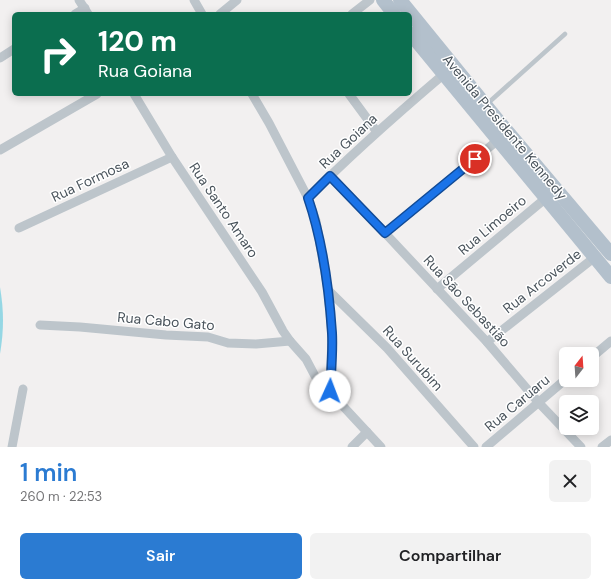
<!DOCTYPE html>
<html lang="pt">
<head>
<meta charset="utf-8">
<style>
	:root { --surface:#fff; --page:#f2f2f2; --text:#202124; --muted:#757577; --accent:#2b7bd2 }
	body { margin:0; font-family:"DM Sans",sans-serif; background:var(--page); color:var(--text); height:100vh; display:flex; flex-direction:column; font-size:15px; white-space:nowrap }
	* { box-sizing:border-box; margin:0 }
	p { font-size:13px; color:var(--muted) }
	.icon { flex:none; width:22px; height:22px; fill:none; stroke:currentColor; stroke-width:2; stroke-linecap:round; stroke-linejoin:round }
	.map { position:relative; height:447px; overflow:hidden }
	.side { display:flex; flex-direction:column; background:var(--surface); flex:1 }
	.side>* { flex:none }
	.hud { position:absolute; left:12px; top:12px; width:400px; height:84px; border-radius:6px; box-shadow:0 2px 10px #0003; background:#0b6e4f; color:#fff; overflow:hidden }
	.needle { width:26px; rotate:17deg }
	.fabs { position:absolute; left:559px; top:347px; display:grid; gap:8px }
	.fabs a { display:grid; place-items:center; width:40px; height:40px; border-radius:6px; background:var(--surface); box-shadow:0 2px 10px #0003; font-size:20px }
	.pin { position:absolute; display:grid; place-items:center; width:34px; height:34px; color:#fff; margin:-17px; border:2px solid #fff; border-radius:50%; box-shadow:0 1px 4px #0007 }
	.me { position:absolute; width:44px; margin:-22px; rotate:2deg; stroke-linejoin:round; filter:drop-shadow(0 0 3px #0008) }
	.turn { display:flex; align-items:center; gap:14px; height:84px; padding:0 20px; font-size:18px }
	.turn .icon { width:52px; height:52px; stroke-width:2.5 }
	.turn b { display:block; font-size:28px; line-height:34px }
	.round { display:grid; place-items:center; flex:none; width:42px; height:42px; border-radius:6px; background:var(--page) }
	.headline { display:flex; align-items:center; justify-content:space-between; height:68px; padding:0 20px }
	h1 { font-size:24px; font-weight:600; line-height:30px; color:var(--accent) }
	.primary-button { display:flex; gap:8px; margin-top:auto; padding:8px 20px }
	.primary-button a { flex:1; height:46px; border-radius:6px; background:var(--accent); color:#fff; font-size:16px; font-weight:600; line-height:46px; text-align:center }
	.primary-button a+a { background:var(--page); color:var(--text) }
	.map>svg:first-child { display:block }
	.water { fill:#95d7e4 }
	.lines { fill:none; stroke-linecap:round; stroke-linejoin:round }
	.lane { stroke:#bdc5cb; stroke-width:4.5 }
	.street { stroke:#bdc5cb; stroke-width:9 }
	.primary { stroke:#b3c0cc; stroke-width:14 }
	.route-casing { stroke:#114b97; stroke-width:10 }
	.route { stroke:#1a73e8; stroke-width:7 }
	.labels { text-anchor:middle; dominant-baseline:central; stroke-width:3; stroke-linejoin:round; paint-order:stroke }
	.street-label { font-size:14px; fill:#4a545c; stroke:#fff }
</style>
</head>
<body>
<div class="map">
<svg width="611" height="447" viewBox="0 0 611 447">
	<rect width="100%" height="100%" fill="#f2f0f0"/>
	<!-- water -->
	<path class="water" d="M 0,287 C 4,311 4,330 0,354 Z"/>
	<g class="lines">
		<!-- lane -->
		<polyline class="lane" points="487,104 565,34"/>
		<!-- street -->
		<g class="street">
			<polyline points="79,0 88,14"/>
			<polyline points="194,0 202,14"/>
			<polyline points="75,14 85,8"/>
			<polyline points="220,14 237,0"/>
			<polyline points="352,14 370,0"/>
			<polyline points="0,58 14,49"/>
			<polyline points="134,94 172,157 262,292 283,331 290,341 306,359 315,376 381,447"/>
			<polyline points="252,94 269,123 308,198 316,221 328,290 332,335 330,391"/>
			<polyline points="349,94 377,132"/>
			<polyline points="0,150 97,94"/>
			<polyline points="330,176 385,233 487,342 539,403 581,447"/>
			<path d="M 308,198 C 351,154 397,114 444,74"/>
			<polyline points="19,228 172,157"/>
			<polyline points="385,233 498,140"/>
			<polyline points="437,289 546,198"/>
			<polyline points="328,290 387,348 474,447"/>
			<polyline points="40,325 80,327 166,335 208,337 228,343 256,344 290,341"/>
			<polyline points="487,342 595,257"/>
			<polyline points="592,357 611,341"/>
			<polyline points="12,447 23,389"/>
			<polyline points="352,447 367,432"/>
			<polyline points="486,447 566,379"/>
			<polyline points="602,447 611,440"/>
		</g>
		<!-- primary -->
		<g class="primary">
			<polyline points="383,0 394,14"/>
			<polyline points="400,0 500,123 611,254"/>
			<polyline points="410,33 611,277"/>
		</g>
	</g>
	<g class="lines">
		<defs>
			<path id="route" d="M 330,391 C 331,372 333,352 332,333 C 329,288 323,242 308,198 L 330,176 L 385,233 L 475,159"/>
		</defs>
		<!-- route casing -->
		<use href="#route" class="route-casing"/>
		<!-- route -->
		<use href="#route" class="route"/>
	</g>
	<g class="labels">
		<!-- street labels -->
		<g class="street-label">
			<text transform="translate(505 127) rotate(50)">Avenida Presidente Kennedy</text>
			<text transform="translate(348 141) rotate(-43)">Rua Goiana</text>
			<text transform="translate(90 180) rotate(-25)">Rua Formosa</text>
			<text transform="translate(224 210) rotate(56)">Rua Santo Amaro</text>
			<text transform="translate(492 225) rotate(-40)">Rua Limoeiro</text>
			<text transform="translate(542 281) rotate(-38)">Rua Arcoverde</text>
			<text transform="translate(467 301) rotate(47)">Rua São Sebastião</text>
			<text transform="translate(166 321) rotate(5)">Rua Cabo Gato</text>
			<text transform="translate(413 358) rotate(48)">Rua Surubim</text>
			<text transform="translate(517 403) rotate(-40)">Rua Caruaru</text>
		</g>
	</g>
</svg>
<div class="fabs">
<a><svg class="needle" viewBox="-14 -14 28 28"><path d="M0-13l5 13h-10z" fill="#e53935"/><path d="M0 13l5-13h-10z" fill="#757577"/></svg></a>
<a><svg class="icon" aria-label="layers" viewBox="0 0 24 24"><path d="M12 4l9 5-9 5-9-5zM3 14l9 5 9-5"/></svg></a>
</div>
<div class="pin" style="left:475px;top:159px;background:#d93025"><svg class="icon" aria-label="arrive" viewBox="0 0 24 24"><path d="M6 21V4h12l-3 4 3 4H6"/></svg></div>
<svg class="me" style="left:330px;top:391px" viewBox="-20 -20 40 40"><circle r="19" fill="#fff"/><path d="M0-13L10 11 0 6-10 11z" fill="#1a73e8"/></svg>
<div class="hud">
<div class="turn"><svg class="icon" aria-label="right" viewBox="0 0 24 24"><path d="M7 20v-9h11M14 6l5 5-5 5"/></svg><div><b>120 m</b>Rua Goiana</div></div>
</div>
</div>
<section class="side">
<div class="headline"><div><h1>1 min</h1><p>260 m · 22:53</p></div><a class="round"><svg class="icon" aria-label="close" viewBox="0 0 24 24"><path d="M6 6l12 12M18 6L6 18"/></svg></a></div>
<div class="primary-button"><a>Sair</a><a>Compartilhar</a></div>
</section>
</body>
</html>
